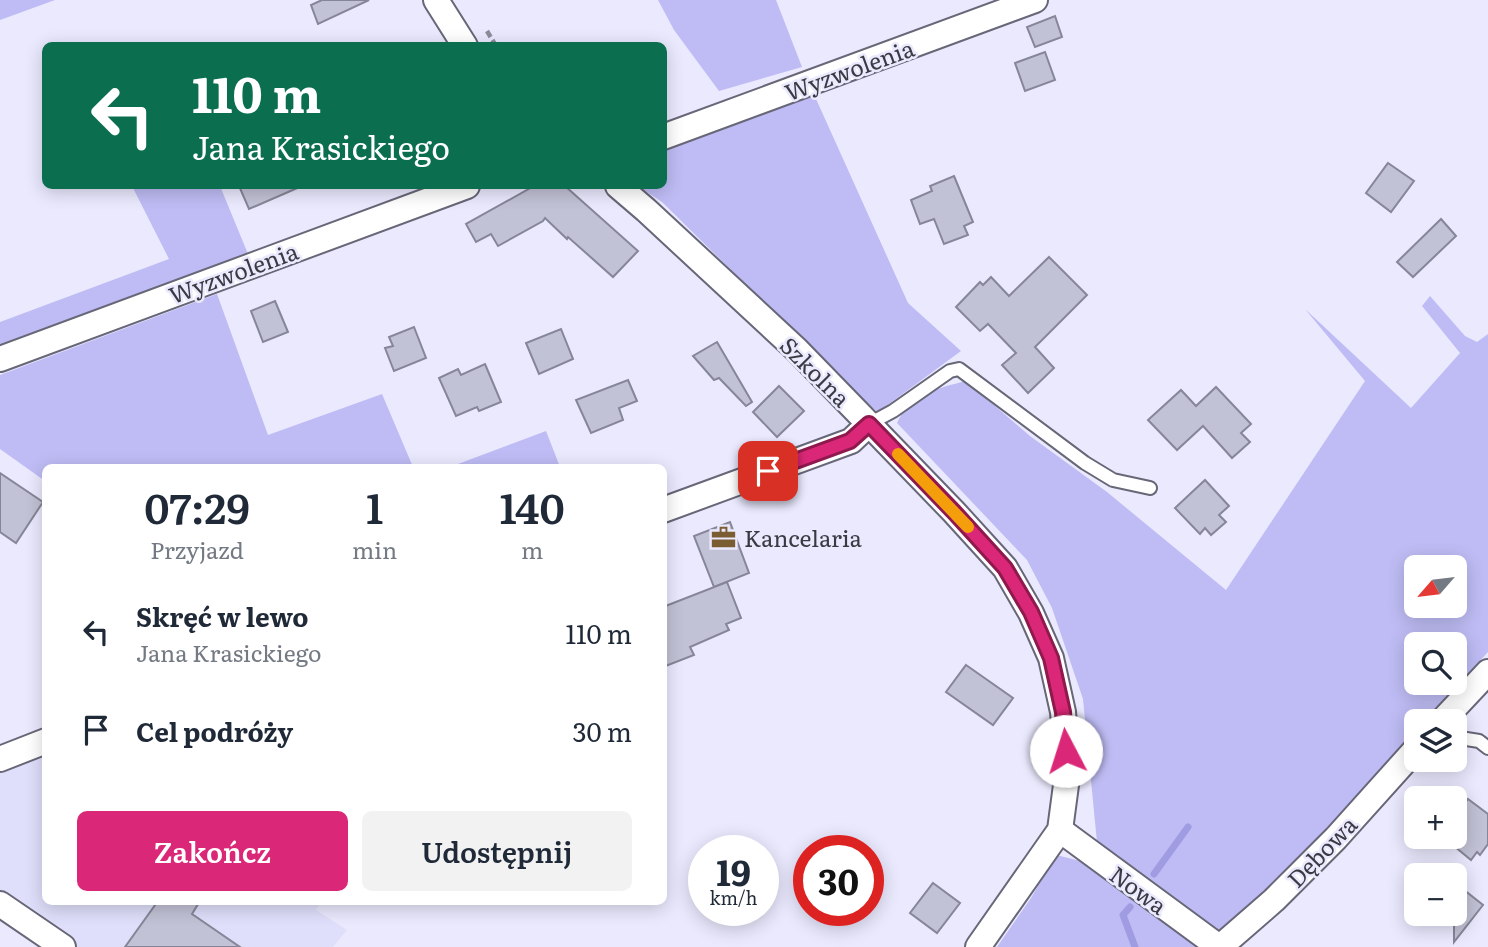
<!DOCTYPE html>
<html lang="pl">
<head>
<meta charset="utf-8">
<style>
	:root { --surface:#fff; --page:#f2f2f3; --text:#1f2937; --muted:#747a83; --accent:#db2777 }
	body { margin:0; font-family:Literata,serif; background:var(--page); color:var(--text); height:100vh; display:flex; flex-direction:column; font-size:26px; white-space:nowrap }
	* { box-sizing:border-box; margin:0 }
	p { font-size:23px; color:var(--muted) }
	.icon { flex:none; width:38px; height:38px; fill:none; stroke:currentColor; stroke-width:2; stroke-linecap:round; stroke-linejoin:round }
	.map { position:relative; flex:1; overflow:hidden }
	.sheet { position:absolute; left:42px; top:464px; width:625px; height:441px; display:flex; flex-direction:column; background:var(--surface); border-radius:10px; box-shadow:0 4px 18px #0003 }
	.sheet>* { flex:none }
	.guide { position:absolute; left:42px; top:42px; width:625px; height:147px; border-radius:10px; box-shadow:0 4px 18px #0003; background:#0b6e4f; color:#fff; overflow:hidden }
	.needle { width:46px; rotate:242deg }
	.controls { position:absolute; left:1404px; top:555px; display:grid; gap:14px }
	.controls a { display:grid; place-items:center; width:63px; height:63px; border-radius:10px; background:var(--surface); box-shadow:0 4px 18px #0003; font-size:35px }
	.speed { position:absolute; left:688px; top:835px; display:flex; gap:14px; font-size:35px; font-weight:700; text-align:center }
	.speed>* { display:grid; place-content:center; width:91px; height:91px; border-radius:50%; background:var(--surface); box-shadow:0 4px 18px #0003; line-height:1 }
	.speed small { font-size:18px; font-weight:400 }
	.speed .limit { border:10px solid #d22; background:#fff; color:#111 }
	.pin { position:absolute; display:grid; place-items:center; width:60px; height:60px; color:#fff; margin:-30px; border-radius:14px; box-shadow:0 4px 10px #0006 }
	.me { position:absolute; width:77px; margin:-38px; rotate:355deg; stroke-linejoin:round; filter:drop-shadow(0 0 5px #0008) }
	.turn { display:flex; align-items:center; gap:24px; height:147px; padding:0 35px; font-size:32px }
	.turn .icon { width:91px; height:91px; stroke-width:2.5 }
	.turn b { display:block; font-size:49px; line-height:60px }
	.eta { display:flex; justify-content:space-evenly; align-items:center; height:119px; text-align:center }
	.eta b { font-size:42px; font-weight:600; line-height:49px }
	.cta { display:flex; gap:14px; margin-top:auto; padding:14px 35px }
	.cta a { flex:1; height:80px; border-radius:10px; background:var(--accent); color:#fff; font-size:28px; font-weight:600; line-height:80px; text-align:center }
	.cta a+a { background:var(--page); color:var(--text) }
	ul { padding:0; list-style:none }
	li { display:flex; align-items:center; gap:21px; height:98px; padding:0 35px }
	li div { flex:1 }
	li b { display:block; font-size:26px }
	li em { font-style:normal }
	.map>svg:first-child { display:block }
	.built { fill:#dfdffb }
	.green { fill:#bfbcf5; fill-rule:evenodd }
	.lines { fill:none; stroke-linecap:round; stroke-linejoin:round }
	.stream { stroke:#a09ce2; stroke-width:7 }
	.building { fill:#c2c2d6; stroke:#868698; stroke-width:2 }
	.service-casing { stroke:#676778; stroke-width:16 }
	.minor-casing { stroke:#676778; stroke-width:28 }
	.path { stroke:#8c8c9a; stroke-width:4.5; stroke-dasharray:7 3.5; stroke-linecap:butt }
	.service { stroke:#fff; stroke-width:12 }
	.minor { stroke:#fff; stroke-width:24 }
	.route-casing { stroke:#8e194d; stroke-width:18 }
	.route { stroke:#db2777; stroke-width:12 }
	.slow { stroke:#f59e0b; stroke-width:12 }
	.labels { text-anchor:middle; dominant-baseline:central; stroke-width:5; stroke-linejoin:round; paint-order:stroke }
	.street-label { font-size:23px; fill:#3a3a42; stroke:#eae9fe }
	.poi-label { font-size:23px; fill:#3a3a42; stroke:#eae9fe; text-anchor:start }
</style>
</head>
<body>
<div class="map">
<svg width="1488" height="947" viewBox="0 0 1488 947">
	<rect width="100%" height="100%" fill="#eae9fe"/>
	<!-- built -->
	<polygon class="built" points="45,748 46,901 321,901 316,910 347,930 333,947 77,947 0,896 0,765"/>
	<!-- green -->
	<g class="green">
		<polygon points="0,0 55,0 0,20"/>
		<polygon points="658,0 776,0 802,67 719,91 674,30"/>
		<polygon points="812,90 908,303 961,351 878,412 864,401 662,202 638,186 663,186 663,146"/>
		<polygon points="132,186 220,186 248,254 0,344 0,322 169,259"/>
		<polygon points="217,294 268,435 382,394 413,467 46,467 45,481 0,449 0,375"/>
		<path d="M 1430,296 L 1465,336 L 1477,342 L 1488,334 L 1488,652 L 1425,721 L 1416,721 L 1416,732 L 1259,904 L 1216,932 L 1097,842 L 1083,699 L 1052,608 L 1027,560 L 897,423 C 909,395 938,388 966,381 L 1030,436 L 1107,492 L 1226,590 L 1365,381 L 1305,309 L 1411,408 L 1460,353 L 1422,306 ZM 1416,567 L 1454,567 L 1454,606 L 1416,606 ZM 1416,644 L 1454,644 L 1454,682 L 1416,682 Z"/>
		<polygon points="546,431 560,467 450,467"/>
		<polygon points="1056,855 1089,863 1202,947 997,947 1031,898"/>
	</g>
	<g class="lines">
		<!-- stream -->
		<g class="stream">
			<polyline points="1154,874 1188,827"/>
			<polyline points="1130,907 1123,915 1135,947"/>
		</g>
	</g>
	<!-- building -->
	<g class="building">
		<polygon points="322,0 369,0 318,24 311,5"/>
		<polygon points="1055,16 1062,37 1035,47 1027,27"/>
		<polygon points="1045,52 1055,80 1025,91 1015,63"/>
		<polygon points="1388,163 1414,181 1391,212 1366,193"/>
		<polygon points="954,176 973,222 964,226 968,235 944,244 934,219 920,224 911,200 932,191 930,186"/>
		<polygon points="239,186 302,186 249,209"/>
		<polygon points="534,186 565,186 638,251 613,277 568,237 567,239 545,218 543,221 498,246 491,234 476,242 466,224"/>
		<polygon points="1441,219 1456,236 1413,277 1397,262"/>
		<polygon points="1049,257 1087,295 1035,347 1054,368 1028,393 1002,365 1016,353 988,324 980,331 956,307 980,282 983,285 991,277 1009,296"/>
		<polygon points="275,301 288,332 263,342 251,311"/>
		<polygon points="414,327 426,358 394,371 385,348 393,346 389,337"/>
		<polygon points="561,329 573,359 539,374 526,343"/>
		<polygon points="717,342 752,402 746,406 719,378 714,380 693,356"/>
		<polygon points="485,364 501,402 479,411 477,407 456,416 439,378 458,369 461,375"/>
		<polygon points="628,380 637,401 619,408 623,420 591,433 576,400"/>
		<polygon points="779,386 804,411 777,437 753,412"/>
		<polygon points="1216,387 1251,424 1241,433 1250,442 1232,458 1203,426 1177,450 1148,420 1181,390 1196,406"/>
		<polygon points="0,473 43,502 16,543 0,532"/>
		<polygon points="1205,480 1229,506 1219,515 1226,522 1211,535 1205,528 1200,534 1175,508"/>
		<polygon points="730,522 749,573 714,587 694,536"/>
		<polygon points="727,582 741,618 726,624 729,630 690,647 694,655 663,667 663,607"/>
		<polygon points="966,665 1013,698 993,725 946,692"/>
		<polygon points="1468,799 1488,814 1488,844 1480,855 1477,852 1471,860 1454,846 1454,817"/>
		<polygon points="1454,882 1483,905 1454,942"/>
		<polygon points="933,883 960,903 937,933 910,913"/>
		<polygon points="158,901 200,901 192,914 240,947 125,947"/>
	</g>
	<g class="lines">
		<defs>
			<g id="service">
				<polyline points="869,424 893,411 950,371 959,369 1085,463 1113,480 1150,488"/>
				<polyline points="1454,737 1479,741 1488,748"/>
			</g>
			<g id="minor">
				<polyline points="436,0 465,46"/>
				<polyline points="663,137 1035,0"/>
				<polyline points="618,186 646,210 797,350 869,424 954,512 1005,568 1031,613 1051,658 1063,712 1068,770 1060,830 978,947"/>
				<polyline points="0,359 467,186"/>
				<polyline points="663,510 851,441 869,424"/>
				<polyline points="1442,721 1488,672"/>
				<polyline points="0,759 46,741"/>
				<polyline points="1060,830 1219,947"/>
				<polyline points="0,904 63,947"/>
				<polyline points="1220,947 1274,900 1336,838 1416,749"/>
			</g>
		</defs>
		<!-- service casing -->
		<use href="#service" class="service-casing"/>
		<!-- minor casing -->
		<use href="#minor" class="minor-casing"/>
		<!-- path -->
		<polyline class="path" points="487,31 496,46"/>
		<!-- service -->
		<use href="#service" class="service"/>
		<!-- minor -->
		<use href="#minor" class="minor"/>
	</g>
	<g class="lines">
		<defs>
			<polyline id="route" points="768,471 850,441 869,424 954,512 1005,568 1031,612 1051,658 1063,712 1066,751"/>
		</defs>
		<!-- route casing -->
		<use href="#route" class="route-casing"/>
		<!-- route -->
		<use href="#route" class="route"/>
		<!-- slow -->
		<polyline class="slow" points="898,454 968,527"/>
	</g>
	<!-- icons -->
	<defs>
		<symbol id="office-bare" viewBox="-9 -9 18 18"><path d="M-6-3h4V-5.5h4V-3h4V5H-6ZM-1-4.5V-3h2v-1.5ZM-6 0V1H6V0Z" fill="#7a5d31" stroke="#eae9fe" stroke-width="2.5" paint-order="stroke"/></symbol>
	</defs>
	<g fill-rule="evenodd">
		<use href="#office-bare" x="706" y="520" width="35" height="35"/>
	</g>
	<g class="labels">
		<!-- street labels -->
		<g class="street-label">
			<text transform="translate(849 69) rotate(-20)">Wyzwolenia</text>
			<text transform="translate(233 272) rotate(-20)">Wyzwolenia</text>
			<text transform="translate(816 371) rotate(45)">Szkolna</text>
			<text transform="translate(1321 851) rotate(-46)">Dębowa</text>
			<text transform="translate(1139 889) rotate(36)">Nowa</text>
		</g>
		<!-- poi labels -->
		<g class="poi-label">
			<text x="744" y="537">Kancelaria</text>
		</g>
	</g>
</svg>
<div class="controls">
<a><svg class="needle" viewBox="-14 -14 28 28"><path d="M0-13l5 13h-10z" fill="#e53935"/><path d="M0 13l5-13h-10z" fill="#747a83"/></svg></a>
<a><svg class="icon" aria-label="search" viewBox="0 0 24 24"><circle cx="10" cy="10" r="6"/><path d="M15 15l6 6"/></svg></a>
<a><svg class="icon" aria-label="layers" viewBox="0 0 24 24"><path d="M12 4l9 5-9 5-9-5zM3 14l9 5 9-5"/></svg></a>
<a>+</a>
<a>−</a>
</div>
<div class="speed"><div>19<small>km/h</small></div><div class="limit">30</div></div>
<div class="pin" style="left:768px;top:471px;background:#d93025"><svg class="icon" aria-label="arrive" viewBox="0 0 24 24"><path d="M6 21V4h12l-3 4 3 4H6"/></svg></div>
<svg class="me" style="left:1066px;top:751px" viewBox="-20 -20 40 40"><circle r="19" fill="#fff"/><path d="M0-13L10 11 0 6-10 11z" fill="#db2777"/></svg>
<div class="guide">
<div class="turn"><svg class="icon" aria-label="left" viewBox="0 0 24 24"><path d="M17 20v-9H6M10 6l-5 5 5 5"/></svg><div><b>110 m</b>Jana Krasickiego</div></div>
</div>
<section class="sheet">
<div class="eta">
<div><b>07:29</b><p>Przyjazd</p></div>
<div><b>1</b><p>min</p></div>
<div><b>140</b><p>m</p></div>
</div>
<ul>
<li><svg class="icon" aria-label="left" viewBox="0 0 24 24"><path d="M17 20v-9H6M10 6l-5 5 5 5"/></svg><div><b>Skręć w lewo</b><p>Jana Krasickiego</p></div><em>110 m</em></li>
<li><svg class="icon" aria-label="arrive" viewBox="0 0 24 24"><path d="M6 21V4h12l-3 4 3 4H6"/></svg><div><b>Cel podróży</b></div><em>30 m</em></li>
</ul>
<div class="cta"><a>Zakończ</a><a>Udostępnij</a></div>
</section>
</div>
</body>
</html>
